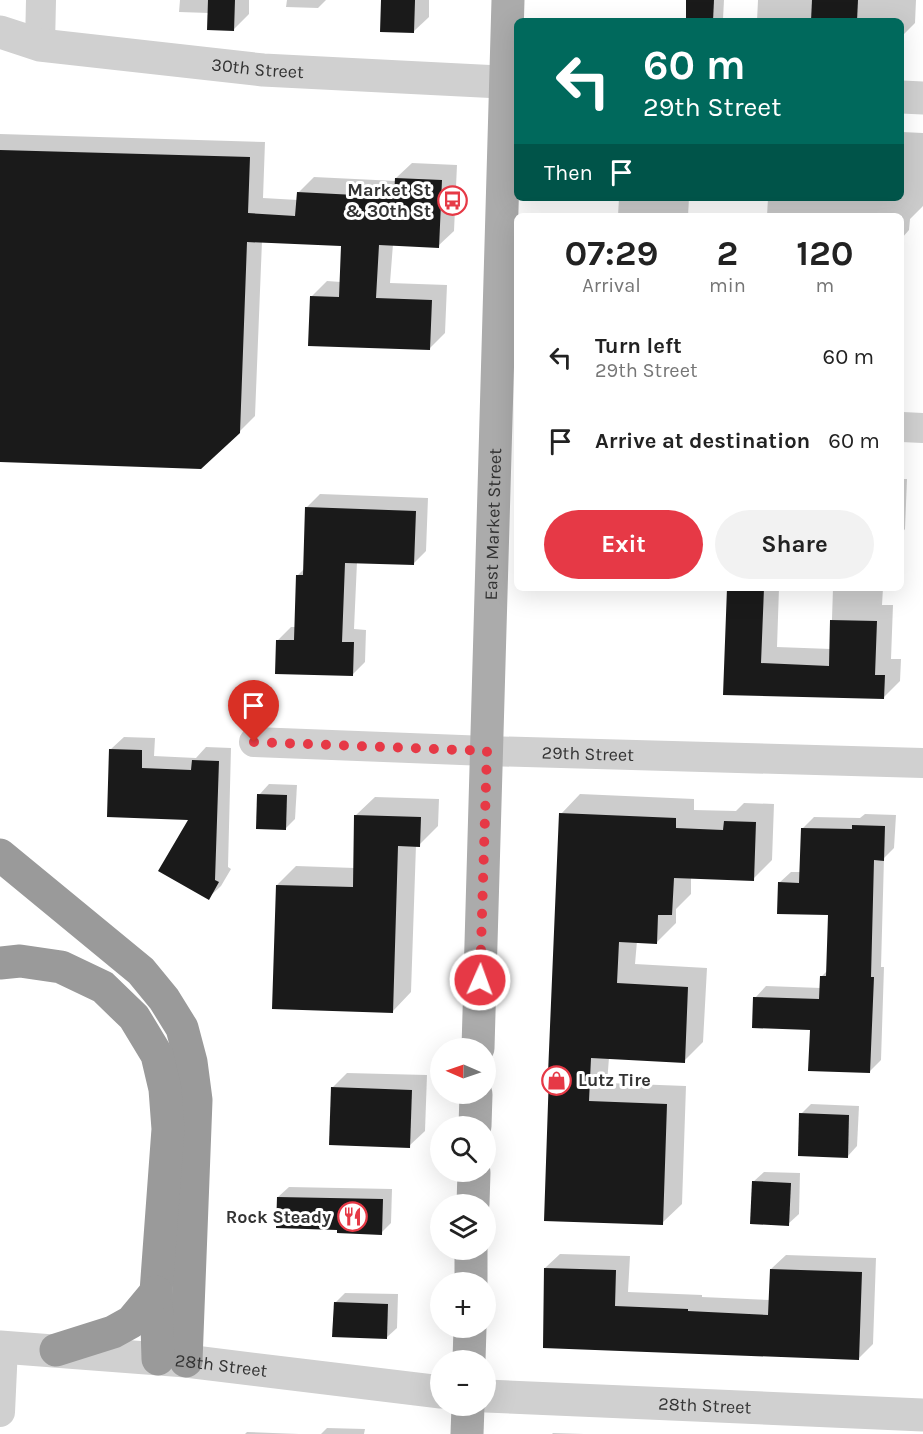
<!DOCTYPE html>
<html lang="en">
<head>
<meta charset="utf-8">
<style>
	:root { --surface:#fff; --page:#f2f2f2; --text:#222; --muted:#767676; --accent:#e63946 }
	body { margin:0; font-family:Karla,sans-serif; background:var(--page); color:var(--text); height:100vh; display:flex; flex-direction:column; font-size:22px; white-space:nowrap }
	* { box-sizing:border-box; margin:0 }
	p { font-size:20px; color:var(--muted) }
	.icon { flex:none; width:33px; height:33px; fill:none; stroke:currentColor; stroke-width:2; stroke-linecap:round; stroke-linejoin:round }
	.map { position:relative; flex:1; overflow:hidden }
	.details { position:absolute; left:514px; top:213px; width:390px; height:378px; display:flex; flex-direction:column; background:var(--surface); border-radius:9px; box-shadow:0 6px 24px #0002 }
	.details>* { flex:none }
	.top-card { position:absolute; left:514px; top:18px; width:390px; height:183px; border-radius:9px; box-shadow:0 6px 24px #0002; background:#00695c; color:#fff; overflow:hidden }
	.needle { width:39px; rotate:272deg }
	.buttons { position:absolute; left:430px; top:1038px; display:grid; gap:12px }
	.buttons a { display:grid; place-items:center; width:66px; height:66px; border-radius:50%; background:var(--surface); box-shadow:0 6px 24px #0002; font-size:30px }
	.pin { position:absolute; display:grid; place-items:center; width:51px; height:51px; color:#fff; margin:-62px -26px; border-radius:50% 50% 50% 0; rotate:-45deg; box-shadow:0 0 6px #0007 }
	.pin .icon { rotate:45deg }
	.me { position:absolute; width:66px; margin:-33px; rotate:2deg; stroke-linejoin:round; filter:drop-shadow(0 0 4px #0008) }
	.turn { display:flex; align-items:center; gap:21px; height:126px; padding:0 30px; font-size:27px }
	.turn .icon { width:78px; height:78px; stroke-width:2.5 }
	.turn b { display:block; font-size:42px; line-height:51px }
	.then { display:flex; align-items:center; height:57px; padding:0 30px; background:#0003; gap:12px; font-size:22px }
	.eta { display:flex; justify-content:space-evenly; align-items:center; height:102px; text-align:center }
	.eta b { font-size:36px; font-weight:700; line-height:42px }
	.primary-button { display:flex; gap:12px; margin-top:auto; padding:12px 30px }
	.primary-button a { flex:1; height:69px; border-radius:36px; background:var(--accent); color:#fff; font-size:24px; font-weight:700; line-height:69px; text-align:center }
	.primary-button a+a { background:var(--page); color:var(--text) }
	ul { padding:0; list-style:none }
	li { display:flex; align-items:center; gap:18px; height:84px; padding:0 30px }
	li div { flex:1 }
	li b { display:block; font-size:22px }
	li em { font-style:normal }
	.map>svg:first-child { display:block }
	.shadow { fill:#0003 }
	.building { fill:#1a1a1a }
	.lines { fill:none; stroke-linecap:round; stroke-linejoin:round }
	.minor { stroke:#d0d0d0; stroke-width:30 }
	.tertiary { stroke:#d0d0d0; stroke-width:33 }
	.primary { stroke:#ababab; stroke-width:33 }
	.motorway { stroke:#9a9a9a; stroke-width:33 }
	.route { stroke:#e63946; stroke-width:10; stroke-dasharray:0 18 }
	.labels { text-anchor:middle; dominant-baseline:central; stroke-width:6; stroke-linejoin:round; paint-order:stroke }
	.street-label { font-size:18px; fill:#333; stroke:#fff }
	.poi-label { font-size:18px; font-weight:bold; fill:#333; stroke:#fff; text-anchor:end }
</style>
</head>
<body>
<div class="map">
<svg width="923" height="1434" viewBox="0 0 923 1434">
	<rect width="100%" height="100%" fill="#fff"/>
	<!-- shadow -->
	<g class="shadow">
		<polygon points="180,0 249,0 249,14 234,29 209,13 179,12"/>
		<polygon points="287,0 326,0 318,8 286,7"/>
		<polygon points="383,0 429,0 429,17 413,32"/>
		<polygon points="688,0 724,0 723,19 720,21 687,21"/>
		<polygon points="758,0 916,0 915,23 904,34 902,34 902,21 757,21"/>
		<polygon points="902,132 923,133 923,206 910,219 909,230 902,238 902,216 767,216 768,198 902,198"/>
		<polygon points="0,134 265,142 263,198 298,200 298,193 314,177 396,181 396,178 412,163 457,165 454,231 438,246 393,244 390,283 447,285 445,333 429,349 311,297 327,281 341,282 343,244 262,241 255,416 239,432 0,460"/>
		<polygon points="619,198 689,198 688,216 618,216"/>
		<polygon points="902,479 907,479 905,529 902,533"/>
		<polygon points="320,494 428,498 426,551 413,564 357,562 354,629 366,630 365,662 352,675 278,640 291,627 296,627 298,575 305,568 307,507"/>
		<polygon points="697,588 779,588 777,647 831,649 833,588 883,588 882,605 893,605 891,659 901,659 900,681 884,697 725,694 728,591 697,590"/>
		<polygon points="124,737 155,738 154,756 196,758 206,747 231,748 228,867 231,869 221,886 208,898 191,819 111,749"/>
		<polygon points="269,784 297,785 295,819 285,829 259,795"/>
		<polygon points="580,794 694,799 694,810 736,811 744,803 774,804 772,860 753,879 691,877 691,894 676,909 676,923 657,942 637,941 635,964 707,968 703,1042 684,1061 609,1058 607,1083 686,1086 682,1204 662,1223 546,1219 561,814"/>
		<polygon points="375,797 439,799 438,826 419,845 416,845 411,992 393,1011 277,885 296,866 355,868 356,815"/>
		<polygon points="865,814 896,815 894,848 884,858 881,967 884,967 881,1060 870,1071 811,1029 755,998 766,986 821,988 822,976 828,970 830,914 779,883 791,872 801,872 803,828 814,817 860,818"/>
		<polygon points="347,1073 427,1075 425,1131 409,1146 332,1088"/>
		<polygon points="811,1104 859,1106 857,1146 847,1157 801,1114"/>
		<polygon points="764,1172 800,1173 799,1214 788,1224 753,1182"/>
		<polygon points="289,1187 392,1189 391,1223 381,1233 339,1229 278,1197"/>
		<polygon points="560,1254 630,1256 628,1292 702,1295 702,1297 770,1300 771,1269 786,1255 876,1258 873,1344 859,1358 544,1346 545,1268"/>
		<polygon points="345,1293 398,1294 397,1328 386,1338 335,1303"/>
		<polygon points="327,1428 365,1429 364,1434 321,1434"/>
		<polygon points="247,1432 299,1434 245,1434"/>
		<polygon points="553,1433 584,1434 552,1434"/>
	</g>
	<!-- building -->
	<g class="building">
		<polygon points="208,0 235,0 234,31 207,30"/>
		<polygon points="381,0 415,0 414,33 380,32"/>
		<polygon points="686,0 714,0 713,21 686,21"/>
		<polygon points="812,0 858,0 857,21 811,21"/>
		<polygon points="0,150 250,157 248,213 295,216 297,192 394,197 395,178 442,180 439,248 379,245 376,298 432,300 430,350 308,346 310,296 339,297 341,246 247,242 240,433 201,469 0,462"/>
		<polygon points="305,507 416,511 414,565 345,563 342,642 354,642 353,676 275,674 276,640 294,640 296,575 303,575"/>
		<polygon points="727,588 764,588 761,663 829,666 830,620 877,621 875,675 885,675 884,699 723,695"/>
		<polygon points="109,749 142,750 142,768 191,770 192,760 219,761 215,880 219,882 209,900 158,871 188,820 107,817"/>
		<polygon points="257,794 287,795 286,830 256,829"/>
		<polygon points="559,813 676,818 676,828 723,830 724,821 756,822 754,881 674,878 672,915 658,915 657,944 619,942 617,983 688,987 685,1063 591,1058 589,1101 667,1104 663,1225 544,1221 549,1074 548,1074"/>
		<polygon points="354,815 421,817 420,847 398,846 393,1013 272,1009 276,885 353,887"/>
		<polygon points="852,825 885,826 884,861 874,860 871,977 874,977 870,1073 808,1071 810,1030 752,1028 753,997 819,999 820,976 826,976 828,915 777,914 778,882 799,883 801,828 852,829"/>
		<polygon points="331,1087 412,1090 410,1148 329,1145"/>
		<polygon points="799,1113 849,1115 848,1158 798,1156"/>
		<polygon points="752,1181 791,1183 789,1226 750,1224"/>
		<polygon points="277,1197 383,1199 382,1235 337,1233 337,1230 276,1228"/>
		<polygon points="544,1268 616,1270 615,1306 688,1309 688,1311 768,1315 770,1269 862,1272 859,1360 543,1348"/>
		<polygon points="334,1302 388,1304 387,1339 332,1337"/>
	</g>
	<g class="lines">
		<!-- minor -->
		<g class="minor">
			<polyline points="40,45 41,0"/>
			<polyline points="902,427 923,428"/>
			<path id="s1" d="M 254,742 L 487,751 L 923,763"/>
			<polyline points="0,1412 3,1347"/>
		</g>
		<!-- tertiary -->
		<g class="tertiary">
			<path id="s2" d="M 0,32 L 40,45 L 263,70 L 518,83"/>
			<polyline points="902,97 923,98"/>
			<path id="s3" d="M 0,1347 L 186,1361 L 441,1392"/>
			<path id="s4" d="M 486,1396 L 923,1415"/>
		</g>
		<!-- primary -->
		<g class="primary">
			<path id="s5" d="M 478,1048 L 508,0"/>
			<polyline points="475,1126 476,1094"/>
			<polyline points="473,1204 474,1172"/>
			<polyline points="471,1282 471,1250"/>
			<polyline points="469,1360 470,1328"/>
			<polyline points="467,1434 468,1406"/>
		</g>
		<!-- motorway -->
		<g class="motorway">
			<polyline points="0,855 141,971 164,999 182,1028 191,1062 196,1100 186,1361"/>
			<polyline points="0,963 20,961 61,967 103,987 134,1017 157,1055 165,1089 168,1129 156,1292 158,1359"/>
			<polyline points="56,1350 113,1332 131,1322 156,1292"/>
		</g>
	</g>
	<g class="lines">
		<!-- route -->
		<polyline class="route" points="254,742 487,751 480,980"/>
	</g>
	<!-- icons -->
	<defs>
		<symbol id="bus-ring" viewBox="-11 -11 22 22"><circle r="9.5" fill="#fff" stroke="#e63946" stroke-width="1.5"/><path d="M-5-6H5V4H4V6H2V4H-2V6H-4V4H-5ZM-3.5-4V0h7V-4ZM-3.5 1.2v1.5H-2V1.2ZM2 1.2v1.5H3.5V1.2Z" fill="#e63946"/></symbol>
		<symbol id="shop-ring" viewBox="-11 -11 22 22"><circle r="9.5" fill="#fff" stroke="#e63946" stroke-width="1.5"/><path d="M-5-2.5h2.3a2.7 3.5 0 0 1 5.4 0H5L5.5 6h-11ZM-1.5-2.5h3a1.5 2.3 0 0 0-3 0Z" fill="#e63946"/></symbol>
		<symbol id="restaurant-ring" viewBox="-11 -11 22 22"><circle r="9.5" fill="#fff" stroke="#e63946" stroke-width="1.5"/><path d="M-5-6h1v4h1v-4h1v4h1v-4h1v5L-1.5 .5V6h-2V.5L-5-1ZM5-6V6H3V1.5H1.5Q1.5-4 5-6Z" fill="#e63946"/></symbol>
	</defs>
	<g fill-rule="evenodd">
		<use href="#bus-ring" x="436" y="184" width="33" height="33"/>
		<use href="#shop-ring" x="540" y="1064" width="33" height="33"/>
		<use href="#restaurant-ring" x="336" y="1200" width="33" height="33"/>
	</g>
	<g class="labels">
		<!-- street labels -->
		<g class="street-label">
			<text stroke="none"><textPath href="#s2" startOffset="261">30th Street</textPath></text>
			<text stroke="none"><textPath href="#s5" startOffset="524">East Market Street</textPath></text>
			<text stroke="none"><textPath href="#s1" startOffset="334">29th Street</textPath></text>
			<text stroke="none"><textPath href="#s3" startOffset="222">28th Street</textPath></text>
			<text stroke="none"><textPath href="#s4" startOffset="219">28th Street</textPath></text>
		</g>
		<!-- poi labels -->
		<g class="poi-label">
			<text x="431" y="190">Market St<tspan x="431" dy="21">&amp; 30th St</tspan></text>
			<text x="578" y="1080" text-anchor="start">Lutz Tire</text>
			<text x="331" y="1217">Rock Steady</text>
		</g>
	</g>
</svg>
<div class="buttons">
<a><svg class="needle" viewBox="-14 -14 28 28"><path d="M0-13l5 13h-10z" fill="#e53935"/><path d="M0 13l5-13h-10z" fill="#767676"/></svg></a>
<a><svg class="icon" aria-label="search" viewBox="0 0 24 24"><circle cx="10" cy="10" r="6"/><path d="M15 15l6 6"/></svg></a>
<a><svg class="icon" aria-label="layers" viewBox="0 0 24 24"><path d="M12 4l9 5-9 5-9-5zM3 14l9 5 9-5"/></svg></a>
<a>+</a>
<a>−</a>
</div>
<div class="pin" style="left:254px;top:742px;background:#d93025"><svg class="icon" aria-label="arrive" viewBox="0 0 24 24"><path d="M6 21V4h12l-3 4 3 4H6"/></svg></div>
<svg class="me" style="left:480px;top:980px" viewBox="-20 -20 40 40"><circle r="17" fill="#e63946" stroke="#fff" stroke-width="3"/><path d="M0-11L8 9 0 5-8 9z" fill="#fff"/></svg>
<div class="top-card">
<div class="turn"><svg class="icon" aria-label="left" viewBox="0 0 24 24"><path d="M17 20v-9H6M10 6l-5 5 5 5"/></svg><div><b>60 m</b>29th Street</div></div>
<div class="then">Then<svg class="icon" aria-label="arrive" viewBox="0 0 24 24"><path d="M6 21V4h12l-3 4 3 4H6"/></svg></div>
</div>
<section class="details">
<div class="eta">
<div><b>07:29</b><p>Arrival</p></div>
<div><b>2</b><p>min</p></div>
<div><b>120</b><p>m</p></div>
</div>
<ul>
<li><svg class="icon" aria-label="left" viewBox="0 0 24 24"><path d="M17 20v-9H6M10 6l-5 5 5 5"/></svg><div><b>Turn left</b><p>29th Street</p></div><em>60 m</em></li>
<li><svg class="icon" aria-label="arrive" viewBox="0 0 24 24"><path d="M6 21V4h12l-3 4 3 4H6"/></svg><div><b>Arrive at destination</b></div><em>60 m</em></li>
</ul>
<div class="primary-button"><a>Exit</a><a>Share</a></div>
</section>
</div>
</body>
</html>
